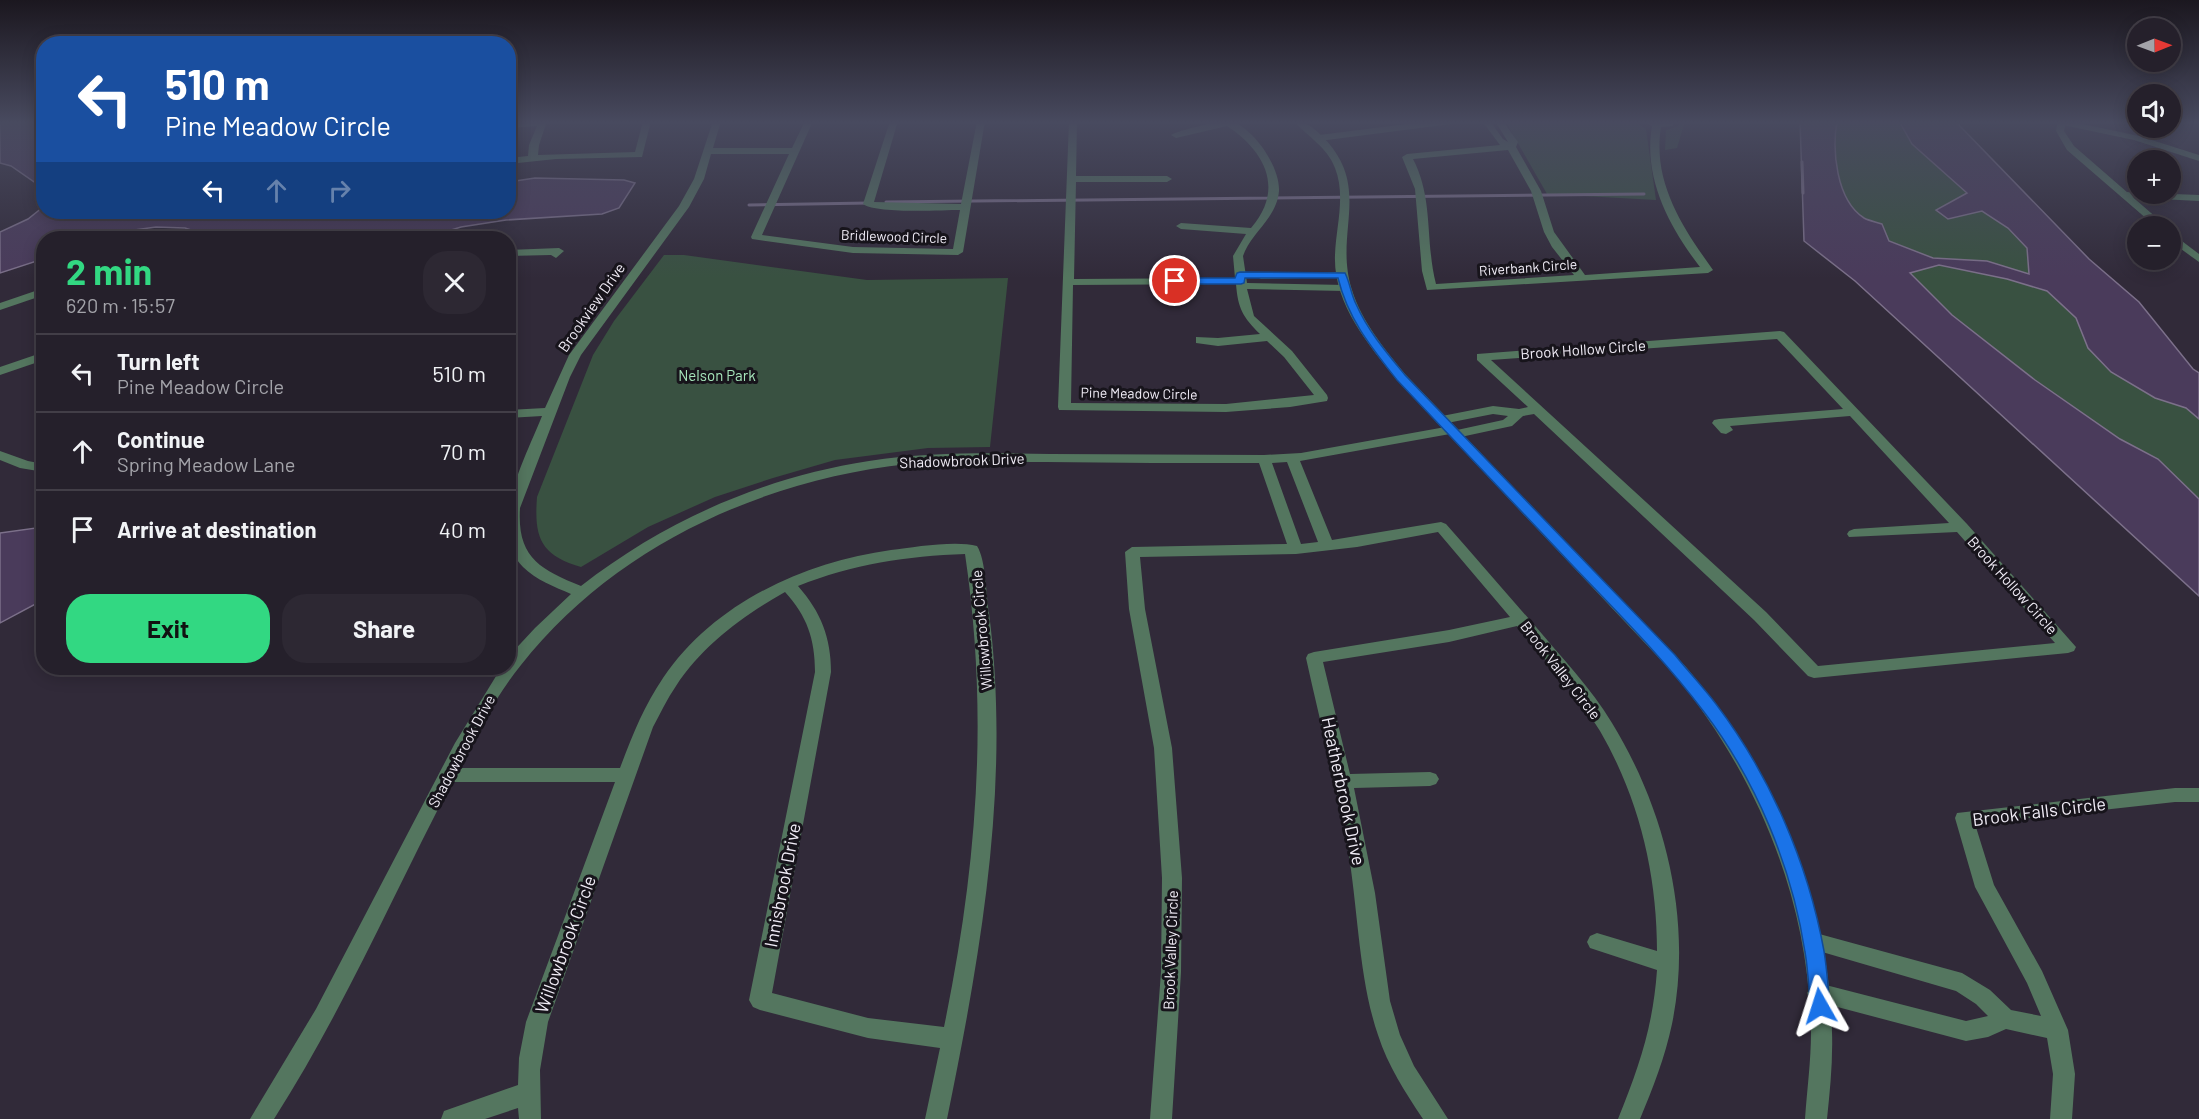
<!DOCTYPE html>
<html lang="en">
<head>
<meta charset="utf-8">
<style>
	:root { --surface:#25202b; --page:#2d2833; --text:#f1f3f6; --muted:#a3a3a9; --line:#423e47; --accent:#32d882 }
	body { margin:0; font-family:Barlow,sans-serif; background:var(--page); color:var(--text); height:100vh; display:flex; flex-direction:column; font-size:22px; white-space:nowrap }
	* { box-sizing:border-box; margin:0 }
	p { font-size:20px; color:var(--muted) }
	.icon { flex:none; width:33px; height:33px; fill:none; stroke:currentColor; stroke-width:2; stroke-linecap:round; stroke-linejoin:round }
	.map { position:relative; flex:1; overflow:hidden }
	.panel { position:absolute; left:36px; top:231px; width:480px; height:444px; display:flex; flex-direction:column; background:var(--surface); border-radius:24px; box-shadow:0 3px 15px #0003,0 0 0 2px var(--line) }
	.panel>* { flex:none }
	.top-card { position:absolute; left:36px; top:36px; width:480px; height:183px; border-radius:24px; box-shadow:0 3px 15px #0003,0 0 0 2px var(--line); background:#1a4fa0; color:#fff; overflow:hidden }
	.needle { width:39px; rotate:89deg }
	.tools { position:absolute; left:2127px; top:18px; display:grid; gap:12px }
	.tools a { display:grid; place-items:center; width:54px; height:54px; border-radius:50%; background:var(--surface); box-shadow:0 3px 15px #0003,0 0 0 2px var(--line); font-size:30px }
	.pin { position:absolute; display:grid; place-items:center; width:51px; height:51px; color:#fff; margin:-26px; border:3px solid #fff; border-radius:50%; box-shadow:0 2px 6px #0007 }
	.me { position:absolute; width:66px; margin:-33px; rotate:354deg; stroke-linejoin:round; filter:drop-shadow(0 0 4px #0008) }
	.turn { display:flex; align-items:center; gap:21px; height:126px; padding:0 30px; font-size:27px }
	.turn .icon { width:78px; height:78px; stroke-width:2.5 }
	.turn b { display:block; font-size:42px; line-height:51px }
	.lanes { display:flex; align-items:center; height:57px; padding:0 30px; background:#0003; justify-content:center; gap:30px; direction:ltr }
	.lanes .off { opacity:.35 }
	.round { display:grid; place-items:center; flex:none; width:63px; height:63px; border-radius:24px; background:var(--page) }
	.summary { display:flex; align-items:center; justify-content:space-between; height:102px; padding:0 30px }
	h1 { font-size:36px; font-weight:700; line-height:45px; color:var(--accent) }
	.button { display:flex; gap:12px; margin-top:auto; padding:12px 30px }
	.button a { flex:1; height:69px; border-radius:24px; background:var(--accent); color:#111; font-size:24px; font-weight:700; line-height:69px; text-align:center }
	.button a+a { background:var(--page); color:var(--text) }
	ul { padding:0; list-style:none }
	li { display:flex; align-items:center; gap:18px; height:78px; padding:0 30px; border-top:2px solid var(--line) }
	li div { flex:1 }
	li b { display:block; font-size:22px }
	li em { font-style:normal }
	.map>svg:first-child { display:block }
	.green { fill:#395141 }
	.water { fill:#4a3b5b; stroke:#7c708a; stroke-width:1.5 }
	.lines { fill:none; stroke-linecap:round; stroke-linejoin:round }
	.stream { stroke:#7c708a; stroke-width:3 }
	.minor { fill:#54765f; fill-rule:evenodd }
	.tertiary { fill:#54765f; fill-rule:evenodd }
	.route { fill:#1a73e8; stroke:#114b97; stroke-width:1.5 }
	.labels { text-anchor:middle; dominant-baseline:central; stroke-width:6; stroke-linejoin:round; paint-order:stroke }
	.far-street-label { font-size:14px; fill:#f0ecf6; stroke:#17141b }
	.street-label { font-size:15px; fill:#f0ecf6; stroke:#17141b }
	.park-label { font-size:15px; fill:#a6e5bb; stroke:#17141b }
	.near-street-label { font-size:18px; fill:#f0ecf6; stroke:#17141b }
</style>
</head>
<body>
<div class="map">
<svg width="2199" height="1119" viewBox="0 0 2199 1119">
	<rect width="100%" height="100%" fill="#312a39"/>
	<!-- green -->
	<g class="green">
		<polygon points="1515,121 1636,122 1646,129 1656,200 1547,194 1507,124"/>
		<polygon points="1680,121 1685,121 1677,148 1665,150 1666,130 1678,126"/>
		<polygon points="1830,121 1915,121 2199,411 2199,529 1901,283 1834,201"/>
		<path d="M 664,255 L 684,255 L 867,280 L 1008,278 L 990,447 L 928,448 L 835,460 L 773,478 L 715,497 L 648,527 L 581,567 C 540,555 534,537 537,497 L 593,355 L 614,321 Z"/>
	</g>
	<!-- water -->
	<g class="water">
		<polygon points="0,121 43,121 43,188 11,166 0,163"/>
		<path d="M 1800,121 L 1837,121 C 1832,150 1836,200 1864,218 C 1869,221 1877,222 1882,224 L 1889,241 L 1933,258 L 1987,261 L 2029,274 L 2027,248 L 2008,228 L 1982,211 L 1948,219 L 1936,210 L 1967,193 L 1912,144 L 1899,121 L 1960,121 L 1959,125 L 2089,259 L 2139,302 L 2193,369 L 2199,373 L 2199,419 L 2186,408 L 2155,398 L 2111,372 L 2088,348 L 2076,318 L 2047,291 L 2007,279 L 1939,265 L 1910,273 L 1952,315 L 2035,380 L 2120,439 L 2158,459 L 2199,499 L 2199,596 L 1855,281 L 1804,241 Z"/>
		<polygon points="535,178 624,180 635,183 619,208 602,214 506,220 461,227 425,238 216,238 185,228 156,227 120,232 99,238 44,238 43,259 0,273 0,232 28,219 43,207 44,212 508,212 509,182"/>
		<polygon points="43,527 43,600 0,623 0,533"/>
	</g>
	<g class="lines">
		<!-- stream -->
		<g class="stream">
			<polyline points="1802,162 1803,193"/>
			<polyline points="886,202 1644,194"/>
			<polyline points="749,205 869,203"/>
		</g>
		<!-- minor -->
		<g class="minor">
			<polygon points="547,121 539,145 538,155 635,152 643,121 651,121 642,157 556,159 508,164 508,158 528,156 529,145 537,126 508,128 508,122"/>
			<path d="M 713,121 L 721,121 L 713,148 L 792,148 L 805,121 L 813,121 L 762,235 L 853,247 L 953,249 L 960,210 C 940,210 877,214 863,204 L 890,121 L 898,121 L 874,202 L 961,204 L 977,121 L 985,121 L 963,252 L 958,255 L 853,253 L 752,239 L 751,237 L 789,154 L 711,154 L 704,179 L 689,207 L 581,355 L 570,377 L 520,508 C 517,557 539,569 581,586 C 664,521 764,477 869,461 C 929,452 990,453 1050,454 C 1122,454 1193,455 1264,455 L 1301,453 L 1451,426 L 1457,430 L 1503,420 L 1508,416 L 1493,414 L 1442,424 L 1437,423 L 1435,420 L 1442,416 L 1493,406 L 1519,409 L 1528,407 L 1477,360 L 1477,354 L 1780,331 L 1784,332 L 1967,524 L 2076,647 L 2074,651 L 2068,653 L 1814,678 L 1808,676 L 1754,620 L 1534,414 L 1523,416 L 1512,426 L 1456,438 L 1450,434 L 1300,461 L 1332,540 L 1441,522 L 1446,524 C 1476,558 1506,593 1536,627 C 1562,658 1591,688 1612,723 C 1666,811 1693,922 1672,1024 C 1665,1057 1653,1088 1640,1119 L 1618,1119 C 1639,1067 1653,1027 1657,970 L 1590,948 L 1587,942 L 1590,936 L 1597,933 L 1657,951 C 1657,874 1639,798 1600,731 C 1577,693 1545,660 1517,626 L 1449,642 L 1323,662 L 1350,774 L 1430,772 L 1436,774 L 1439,779 L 1436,784 L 1430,786 L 1354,788 L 1375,893 L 1390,1001 L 1400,1035 L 1414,1066 L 1448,1119 L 1423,1119 C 1405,1092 1388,1066 1378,1035 C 1359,980 1358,909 1348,850 C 1337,786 1320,722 1306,658 L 1308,654 L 1314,652 L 1449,630 L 1510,617 L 1438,532 L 1357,547 L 1296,554 L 1140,557 L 1145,609 L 1172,748 L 1182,878 L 1181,972 L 1172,1119 L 1150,1119 L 1161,972 L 1162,878 L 1154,748 L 1129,609 L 1125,552 L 1132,547 L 1287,544 L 1259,463 C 1188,463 1117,463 1046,462 C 1000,462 954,459 908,464 C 761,480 614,547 521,665 C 496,696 477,733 459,768 L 620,768 C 632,736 644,706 663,678 C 714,603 804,562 891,550 C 914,547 956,540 977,546 C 986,560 986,595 989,613 C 1011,783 981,953 947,1119 L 925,1119 L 940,1048 L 868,1038 L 760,1010 L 753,1007 L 749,1000 L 815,672 C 815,639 807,616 785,592 C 743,616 703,645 676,686 C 667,699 660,714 653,727 L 548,1022 L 540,1070 L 541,1119 L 519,1119 L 518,1108 L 485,1119 L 441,1119 L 444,1111 L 518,1085 L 519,1058 L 526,1022 L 615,782 L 452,782 C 393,895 343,1011 274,1119 L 250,1119 L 316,1009 L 455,743 L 501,668 L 508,668 L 508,657 L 535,628 L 571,594 C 555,587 536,580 523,567 C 485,529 526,457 542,416 L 508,418 L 508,410 L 545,408 L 569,355 L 679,206 L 694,179 ZM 1777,339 L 1843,409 L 1719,419 L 1714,420 L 1712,423 L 1721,433 L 1726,434 L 1733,430 L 1730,426 L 1850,416 L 1949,523 L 1854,529 L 1849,531 L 1847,534 L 1849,537 L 1957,532 L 2055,643 L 1818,666 L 1766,612 L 1491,360 ZM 1287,462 L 1318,542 L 1301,544 L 1272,463 ZM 965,554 C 989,716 977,867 944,1027 L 868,1018 L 772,993 L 831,672 C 831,638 821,612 798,586 C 853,564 907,556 965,554 Z"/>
			<path d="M 1069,121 L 1077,121 L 1076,176 L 1167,176 L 1172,179 L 1167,182 L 1076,182 L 1074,279 L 1235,278 L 1233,256 L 1246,234 L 1181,229 L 1176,226 L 1181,223 L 1251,228 C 1285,189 1265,151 1227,126 L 1176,138 L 1171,135 C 1179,130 1226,119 1232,121 C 1255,130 1280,167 1279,191 C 1277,216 1255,230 1245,251 L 1243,256 L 1247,283 L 1345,285 L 1351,288 L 1345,291 L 1247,289 L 1254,316 L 1292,351 L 1327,395 L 1328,398 L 1327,401 L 1290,407 L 1226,412 L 1059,410 L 1058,407 ZM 1236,284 C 1238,309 1243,317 1260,334 L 1218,338 L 1196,337 L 1196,343 L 1218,346 L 1267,341 L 1284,357 L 1314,395 L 1226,404 L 1071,403 L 1073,285 Z"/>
			<polygon points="1431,121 1455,121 1451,124 1319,141 1314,138 1319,135"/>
			<path d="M 1482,121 L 1490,121 L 1503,139 L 1508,142 L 1495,121 L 1503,121 L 1518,142 L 1516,147 L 1541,191 L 1554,232 L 1585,275 L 1700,267 C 1669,227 1643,178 1652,126 L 1641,121 L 1675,121 L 1673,126 L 1661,127 C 1652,182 1683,228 1713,270 L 1708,273 L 1427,290 L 1422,271 L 1415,189 L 1402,157 L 1407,154 L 1500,145 ZM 1508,150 L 1531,191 L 1544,232 L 1552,247 L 1574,275 L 1436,284 C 1425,242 1434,199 1413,159 Z"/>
			<polygon points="2057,121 2068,121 2139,136 2199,155 2199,161 2134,140 2058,124"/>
			<polygon points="2124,192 2199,195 2199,201 2121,197 2121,193"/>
			<polygon points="559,248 564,251 556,258 551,255 508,256 508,250"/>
			<polygon points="1342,272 1346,273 1346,277 1261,279 1255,276 1261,273"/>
			<polygon points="44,288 44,295 0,310 0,303"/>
			<polygon points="44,352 44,360 0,375 0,367"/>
			<polygon points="0,451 28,461 44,464 44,472 20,468 0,460"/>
			<polygon points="2175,788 2199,788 2199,802 2175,802 1975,824 1994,885 2042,971 2068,1030 2075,1074 2072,1119 2050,1119 2053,1074 2047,1038 2006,1029 1988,1037 1966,1041 1811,1000 1807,993 1811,986 1818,983 1966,1021 1988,1016 1976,1004 1956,991 1805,947 1802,941 1805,935 1812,932 1962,973 1990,990 2011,1010 2041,1016 2027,983 1975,887 1955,818 1957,813"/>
		</g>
		<!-- tertiary -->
		<g class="tertiary">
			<path d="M 1294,121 C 1306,121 1312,127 1321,135 C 1374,187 1333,231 1352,290 C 1362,322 1384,348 1405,374 L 1686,667 C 1773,770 1829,897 1832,1032 C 1833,1061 1830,1090 1827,1119 L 1805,1119 C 1807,1090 1811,1061 1811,1032 C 1809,900 1758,777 1675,675 L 1397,380 C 1368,344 1333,303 1335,255 C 1336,226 1346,196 1335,168 C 1327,147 1308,137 1294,121 Z"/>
			<polygon points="2058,121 2066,121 2064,131 2074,146 2166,226 2155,226 2067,150 2056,131"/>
			<polygon points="2170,232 2199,254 2199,262 2170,241"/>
		</g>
	</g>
	<!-- sky -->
	<linearGradient id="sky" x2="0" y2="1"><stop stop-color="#1b171f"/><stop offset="0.44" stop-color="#484a5f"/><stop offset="1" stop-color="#484a5f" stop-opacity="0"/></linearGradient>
	<rect width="2199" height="278" fill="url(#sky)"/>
	<!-- route -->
	<path class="route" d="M 1240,272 L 1345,273 C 1350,283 1351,294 1356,304 C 1368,331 1386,352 1405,375 L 1675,655 C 1688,671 1703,687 1716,704 C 1770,775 1808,863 1824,951 C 1827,969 1828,987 1830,1006 L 1827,1012 L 1820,1015 L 1813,1012 L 1810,1006 C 1809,988 1808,969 1805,952 C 1792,867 1756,780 1704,712 C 1665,660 1619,614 1574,567 C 1515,505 1456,442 1397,380 C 1371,347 1348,319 1338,278 L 1245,278 L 1244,283 L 1241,284 L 1175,284 L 1170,281 L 1175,278 L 1235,278 L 1237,273 Z"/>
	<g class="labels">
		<!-- far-street labels -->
		<g class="far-street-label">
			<text transform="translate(894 236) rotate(2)">Bridlewood Circle</text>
			<text transform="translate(1528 267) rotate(-4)">Riverbank Circle</text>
			<text transform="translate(1139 393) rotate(1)">Pine Meadow Circle</text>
		</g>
		<!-- street labels -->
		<g class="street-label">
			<text transform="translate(591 307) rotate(-55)">Brookview Drive</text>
			<text transform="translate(1583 349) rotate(-4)">Brook Hollow Circle</text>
			<text transform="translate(962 460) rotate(-2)">Shadowbrook Drive</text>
			<text transform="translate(2013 585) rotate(48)">Brook Hollow Circle</text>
			<text transform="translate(981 630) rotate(-95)">Willowbrook Circle</text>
			<text transform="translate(1561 670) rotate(52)">Brook Valley Circle</text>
			<text transform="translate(461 751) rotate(-62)">Shadowbrook Drive</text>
			<text transform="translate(1170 950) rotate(-88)">Brook Valley Circle</text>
		</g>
		<!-- park labels -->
		<g class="park-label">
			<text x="717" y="375">Nelson Park</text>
		</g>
		<!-- near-street labels -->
		<g class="near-street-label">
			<text transform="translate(1344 791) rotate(78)">Heatherbrook Drive</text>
			<text transform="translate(2039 811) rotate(-7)">Brook Falls Circle</text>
			<text transform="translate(782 885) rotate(-79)">Innisbrook Drive</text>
			<text transform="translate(565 944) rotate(-70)">Willowbrook Circle</text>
		</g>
	</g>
</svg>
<div class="tools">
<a><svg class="needle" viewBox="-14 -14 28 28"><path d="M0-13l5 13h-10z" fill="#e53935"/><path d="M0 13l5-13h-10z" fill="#a3a3a9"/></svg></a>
<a><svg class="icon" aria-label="sound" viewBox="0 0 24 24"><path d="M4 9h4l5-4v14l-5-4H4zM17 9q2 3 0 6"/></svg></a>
<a>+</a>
<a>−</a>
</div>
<div class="pin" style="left:1175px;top:281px;background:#d93025"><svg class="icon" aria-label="arrive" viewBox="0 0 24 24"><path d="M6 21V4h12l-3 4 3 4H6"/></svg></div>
<svg class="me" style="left:1820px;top:1006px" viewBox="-20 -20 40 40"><path d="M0-17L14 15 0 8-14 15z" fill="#1a73e8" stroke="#fff" stroke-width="4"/></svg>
<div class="top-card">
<div class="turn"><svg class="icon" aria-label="left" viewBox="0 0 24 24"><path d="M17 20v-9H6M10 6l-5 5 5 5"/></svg><div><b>510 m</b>Pine Meadow Circle</div></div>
<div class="lanes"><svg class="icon" aria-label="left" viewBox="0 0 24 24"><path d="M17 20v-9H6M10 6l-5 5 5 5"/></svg><svg class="icon off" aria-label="ahead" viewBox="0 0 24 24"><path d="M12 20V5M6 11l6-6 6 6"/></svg><svg class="icon off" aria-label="right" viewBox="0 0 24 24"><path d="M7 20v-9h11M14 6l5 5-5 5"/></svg></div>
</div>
<section class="panel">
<div class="summary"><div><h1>2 min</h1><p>620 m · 15:57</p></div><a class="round"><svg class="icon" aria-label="close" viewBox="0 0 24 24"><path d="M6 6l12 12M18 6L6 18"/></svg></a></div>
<ul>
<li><svg class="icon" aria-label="left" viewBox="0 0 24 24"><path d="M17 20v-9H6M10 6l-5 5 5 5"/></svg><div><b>Turn left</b><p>Pine Meadow Circle</p></div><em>510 m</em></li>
<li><svg class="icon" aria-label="ahead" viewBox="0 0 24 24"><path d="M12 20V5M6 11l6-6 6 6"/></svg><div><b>Continue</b><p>Spring Meadow Lane</p></div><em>70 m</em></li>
<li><svg class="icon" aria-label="arrive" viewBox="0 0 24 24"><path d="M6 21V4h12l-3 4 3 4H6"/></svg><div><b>Arrive at destination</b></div><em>40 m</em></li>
</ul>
<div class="button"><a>Exit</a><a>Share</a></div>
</section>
</div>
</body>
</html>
